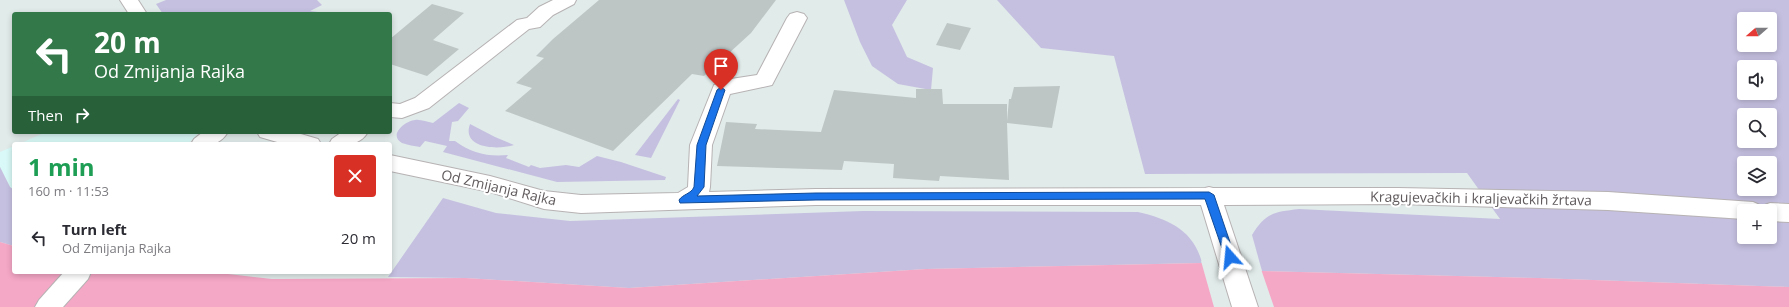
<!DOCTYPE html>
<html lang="en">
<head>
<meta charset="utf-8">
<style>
	:root { --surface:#fff; --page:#f2f2f3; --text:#2b2b33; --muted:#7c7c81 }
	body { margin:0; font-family:"Open Sans",sans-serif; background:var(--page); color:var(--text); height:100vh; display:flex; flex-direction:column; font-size:15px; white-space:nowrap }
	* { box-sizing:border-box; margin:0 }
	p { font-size:13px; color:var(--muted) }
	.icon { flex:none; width:22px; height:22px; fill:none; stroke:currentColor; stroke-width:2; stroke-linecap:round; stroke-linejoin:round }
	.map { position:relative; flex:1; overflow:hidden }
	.details { position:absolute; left:12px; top:142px; width:380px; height:132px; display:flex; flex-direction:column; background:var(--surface); border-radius:4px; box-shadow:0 2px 6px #0003 }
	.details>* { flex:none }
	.banner { position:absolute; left:12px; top:12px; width:380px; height:122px; border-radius:4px; box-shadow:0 2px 6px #0003; background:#337848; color:#fff; overflow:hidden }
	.needle { width:26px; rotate:250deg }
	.tools { position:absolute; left:1737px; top:12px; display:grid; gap:8px }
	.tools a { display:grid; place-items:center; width:40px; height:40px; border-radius:4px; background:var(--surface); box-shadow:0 2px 6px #0003; font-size:20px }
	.pin { position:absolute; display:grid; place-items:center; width:34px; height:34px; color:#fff; margin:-41px -17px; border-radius:50% 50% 50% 0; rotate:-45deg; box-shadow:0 0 4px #0007 }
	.pin .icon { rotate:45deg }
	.me { position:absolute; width:44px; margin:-22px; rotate:342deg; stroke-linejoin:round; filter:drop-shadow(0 0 3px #0008) }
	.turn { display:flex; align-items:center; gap:14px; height:84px; padding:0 16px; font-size:18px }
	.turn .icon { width:52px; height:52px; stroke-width:2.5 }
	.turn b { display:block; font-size:28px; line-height:34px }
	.then { display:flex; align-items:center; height:38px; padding:0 16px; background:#0003; gap:8px; font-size:15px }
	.round { display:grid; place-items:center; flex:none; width:42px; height:42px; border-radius:4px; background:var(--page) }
	.summary { display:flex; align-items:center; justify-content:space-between; height:68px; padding:0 16px }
	h1 { font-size:24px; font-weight:700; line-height:30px; color:#1e9e55 }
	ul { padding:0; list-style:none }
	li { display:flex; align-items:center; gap:12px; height:56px; padding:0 16px }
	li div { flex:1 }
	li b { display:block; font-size:15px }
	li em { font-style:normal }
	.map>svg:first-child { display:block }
	.commercial { fill:#d8f9f7 }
	.green { fill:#c5c0e0; fill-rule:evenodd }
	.water { fill:#f5a7c6 }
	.pier { fill:#e1ebea }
	.building { fill:#bec6c5 }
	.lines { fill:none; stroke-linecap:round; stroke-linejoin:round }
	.minor-casing { stroke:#b7b2b3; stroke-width:2 }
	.minor { fill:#fff; fill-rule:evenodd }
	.route { fill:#1a73e8; stroke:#114b97 }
	.labels { text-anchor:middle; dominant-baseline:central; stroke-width:4; stroke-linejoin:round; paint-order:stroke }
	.street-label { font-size:14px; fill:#605a5c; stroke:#fff }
</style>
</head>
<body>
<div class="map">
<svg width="1789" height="307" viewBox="0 0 1789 307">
	<rect width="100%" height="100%" fill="#e1ebea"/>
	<!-- commercial -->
	<g class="commercial">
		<polygon points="46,132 199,132 188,144 19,144"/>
		<polygon points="14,146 14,190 10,187 0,167 0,152"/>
	</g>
	<!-- green -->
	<g class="green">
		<polygon points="166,0 317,0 322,5 310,11 326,13 163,14 156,4"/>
		<polygon points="844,0 907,0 892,25 907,57 933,68 931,90 898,84 872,66 860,42"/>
		<path d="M 997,0 L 1789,0 L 1789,287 L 1538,278 L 1262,271 L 1252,235 C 1265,213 1274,212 1299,209 L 1500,219 L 1467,173 L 1145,174 L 1114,56 L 1041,48 ZM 1744,19 L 1770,19 L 1770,45 L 1744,45 ZM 1744,67 L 1770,67 L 1770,93 L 1744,93 ZM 1744,115 L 1770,115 L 1770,141 L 1744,141 ZM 1744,163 L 1770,163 L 1770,189 L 1744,189 ZM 1744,211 L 1770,211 L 1770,237 L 1744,237 Z"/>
		<polygon points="678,99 680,100 651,158 635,155"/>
		<path d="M 459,103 L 469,108 L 458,121 L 452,122 L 449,141 L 455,141 C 471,153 488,157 508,155 L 506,158 L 529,167 L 531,165 L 540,168 L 566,165 L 579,167 L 597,156 L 621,162 L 666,177 L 665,180 L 557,182 L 443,152 L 447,146 L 425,141 L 420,147 C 415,146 407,145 402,143 C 388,135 405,121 415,120 C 420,119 427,122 433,123 Z"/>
		<path d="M 470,124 L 495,137 L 514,145 C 499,150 461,149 470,124 Z"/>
		<polygon points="0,167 10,187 14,190 14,246 0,242"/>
		<path d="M 443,198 L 496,213 L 570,221 L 863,211 L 1138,212 C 1168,219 1194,230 1202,263 L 926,269 L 629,288 L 465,278 L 388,277 Z"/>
	</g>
	<!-- water -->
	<polygon class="water" points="0,242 14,246 14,272 211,272 272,279 465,278 629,288 926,269 1202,263 1262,271 1538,278 1789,287 1789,307 0,307"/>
	<!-- pier -->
	<polygon class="pier" points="1201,261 1261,269 1274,307 1214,307"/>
	<!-- building -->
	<g class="building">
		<polygon points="599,0 776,0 751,33 704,76 692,74 613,151 505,111 532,88 516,83 544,58 536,56 553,39"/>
		<polygon points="432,4 464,13 433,40 459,49 427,76 390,64 390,39"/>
		<polygon points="947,23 971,28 960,50 936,45"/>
		<polygon points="1060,86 1052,128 1007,123 1009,180 940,176 939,181 893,178 894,164 844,161 842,170 717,166 726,122 757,124 755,129 821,132 834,90 916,98 916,89 942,89 943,104 1007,104 1007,121 1009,99 1011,99 1014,87"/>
	</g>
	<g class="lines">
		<defs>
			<g id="minor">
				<polygon points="120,0 138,0 147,14 129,14"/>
				<polygon points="553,0 576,0 574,4 553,15 540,27 529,29 429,108 402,118 390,117 390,103 400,104 415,98 517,20 527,18 539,7"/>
				<polygon points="797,12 804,14 807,18 772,85 730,94 712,145 710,187 709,192 816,189 1205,188 1209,187 1213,188 1398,188 1608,192 1753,202 1762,206 1770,203 1789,204 1789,222 1770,221 1770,211 1744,211 1744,219 1608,210 1398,204 1224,205 1258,307 1232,307 1201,205 816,205 581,213 544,209 490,192 390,171 390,155 490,176 544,191 581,195 678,193 688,187 690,145 714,85 731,79 757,75 787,18 790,14"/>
				<path d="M 203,132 L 228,132 C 218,148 207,144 191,144 L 194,139 Z"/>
				<polygon points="257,132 294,132 318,139 321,144 284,144 260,137"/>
				<path d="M 342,132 L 368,132 C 359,147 345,144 329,144 L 332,139 Z"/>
				<polygon points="64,272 91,272 88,279 63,307 35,307 39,300"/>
			</g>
		</defs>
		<!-- minor casing -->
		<use href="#minor" class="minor-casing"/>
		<!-- minor -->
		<use href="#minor" class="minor"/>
	</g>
	<!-- route -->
	<path class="route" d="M 721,87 L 725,90 L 706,145 L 704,187 L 697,196 L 816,193 L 1209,192 L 1214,195 L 1235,257 L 1234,260 L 1226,260 L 1225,257 L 1205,199 L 816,200 L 680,203 L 679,200 C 683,194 691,194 694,187 L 697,145 L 717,90 Z"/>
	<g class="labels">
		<!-- street labels -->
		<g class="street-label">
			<text transform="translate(499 187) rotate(13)">Od Zmijanja Rajka</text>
			<text transform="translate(1481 198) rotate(1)">Kragujevačkih i kraljevačkih žrtava</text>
		</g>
	</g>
</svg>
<div class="tools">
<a><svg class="needle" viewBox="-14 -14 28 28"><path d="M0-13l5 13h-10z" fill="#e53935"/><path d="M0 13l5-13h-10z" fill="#7c7c81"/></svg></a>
<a><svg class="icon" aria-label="sound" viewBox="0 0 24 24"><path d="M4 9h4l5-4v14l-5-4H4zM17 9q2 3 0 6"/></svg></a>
<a><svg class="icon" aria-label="search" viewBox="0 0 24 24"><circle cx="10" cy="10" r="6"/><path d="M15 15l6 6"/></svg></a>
<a><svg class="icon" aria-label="layers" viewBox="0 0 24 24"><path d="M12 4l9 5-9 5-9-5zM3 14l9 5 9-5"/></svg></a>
<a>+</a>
</div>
<div class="pin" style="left:721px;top:90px;background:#d93025"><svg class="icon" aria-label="arrive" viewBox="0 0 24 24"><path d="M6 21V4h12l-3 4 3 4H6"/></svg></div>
<svg class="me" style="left:1230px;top:257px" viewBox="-20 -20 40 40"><path d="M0-17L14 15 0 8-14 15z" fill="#1a73e8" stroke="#fff" stroke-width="4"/></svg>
<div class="banner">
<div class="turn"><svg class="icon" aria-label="left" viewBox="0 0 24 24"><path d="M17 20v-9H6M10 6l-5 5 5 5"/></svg><div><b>20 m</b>Od Zmijanja Rajka</div></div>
<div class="then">Then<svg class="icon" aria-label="right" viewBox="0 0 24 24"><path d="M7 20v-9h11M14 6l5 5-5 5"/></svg></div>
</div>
<section class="details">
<div class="summary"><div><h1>1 min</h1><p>160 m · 11:53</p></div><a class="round" style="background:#d93025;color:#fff"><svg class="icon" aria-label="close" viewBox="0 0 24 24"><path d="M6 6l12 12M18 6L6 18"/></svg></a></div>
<ul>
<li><svg class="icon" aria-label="left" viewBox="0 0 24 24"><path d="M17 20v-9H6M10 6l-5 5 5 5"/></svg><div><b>Turn left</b><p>Od Zmijanja Rajka</p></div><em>20 m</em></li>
</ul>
</section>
</div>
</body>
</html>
